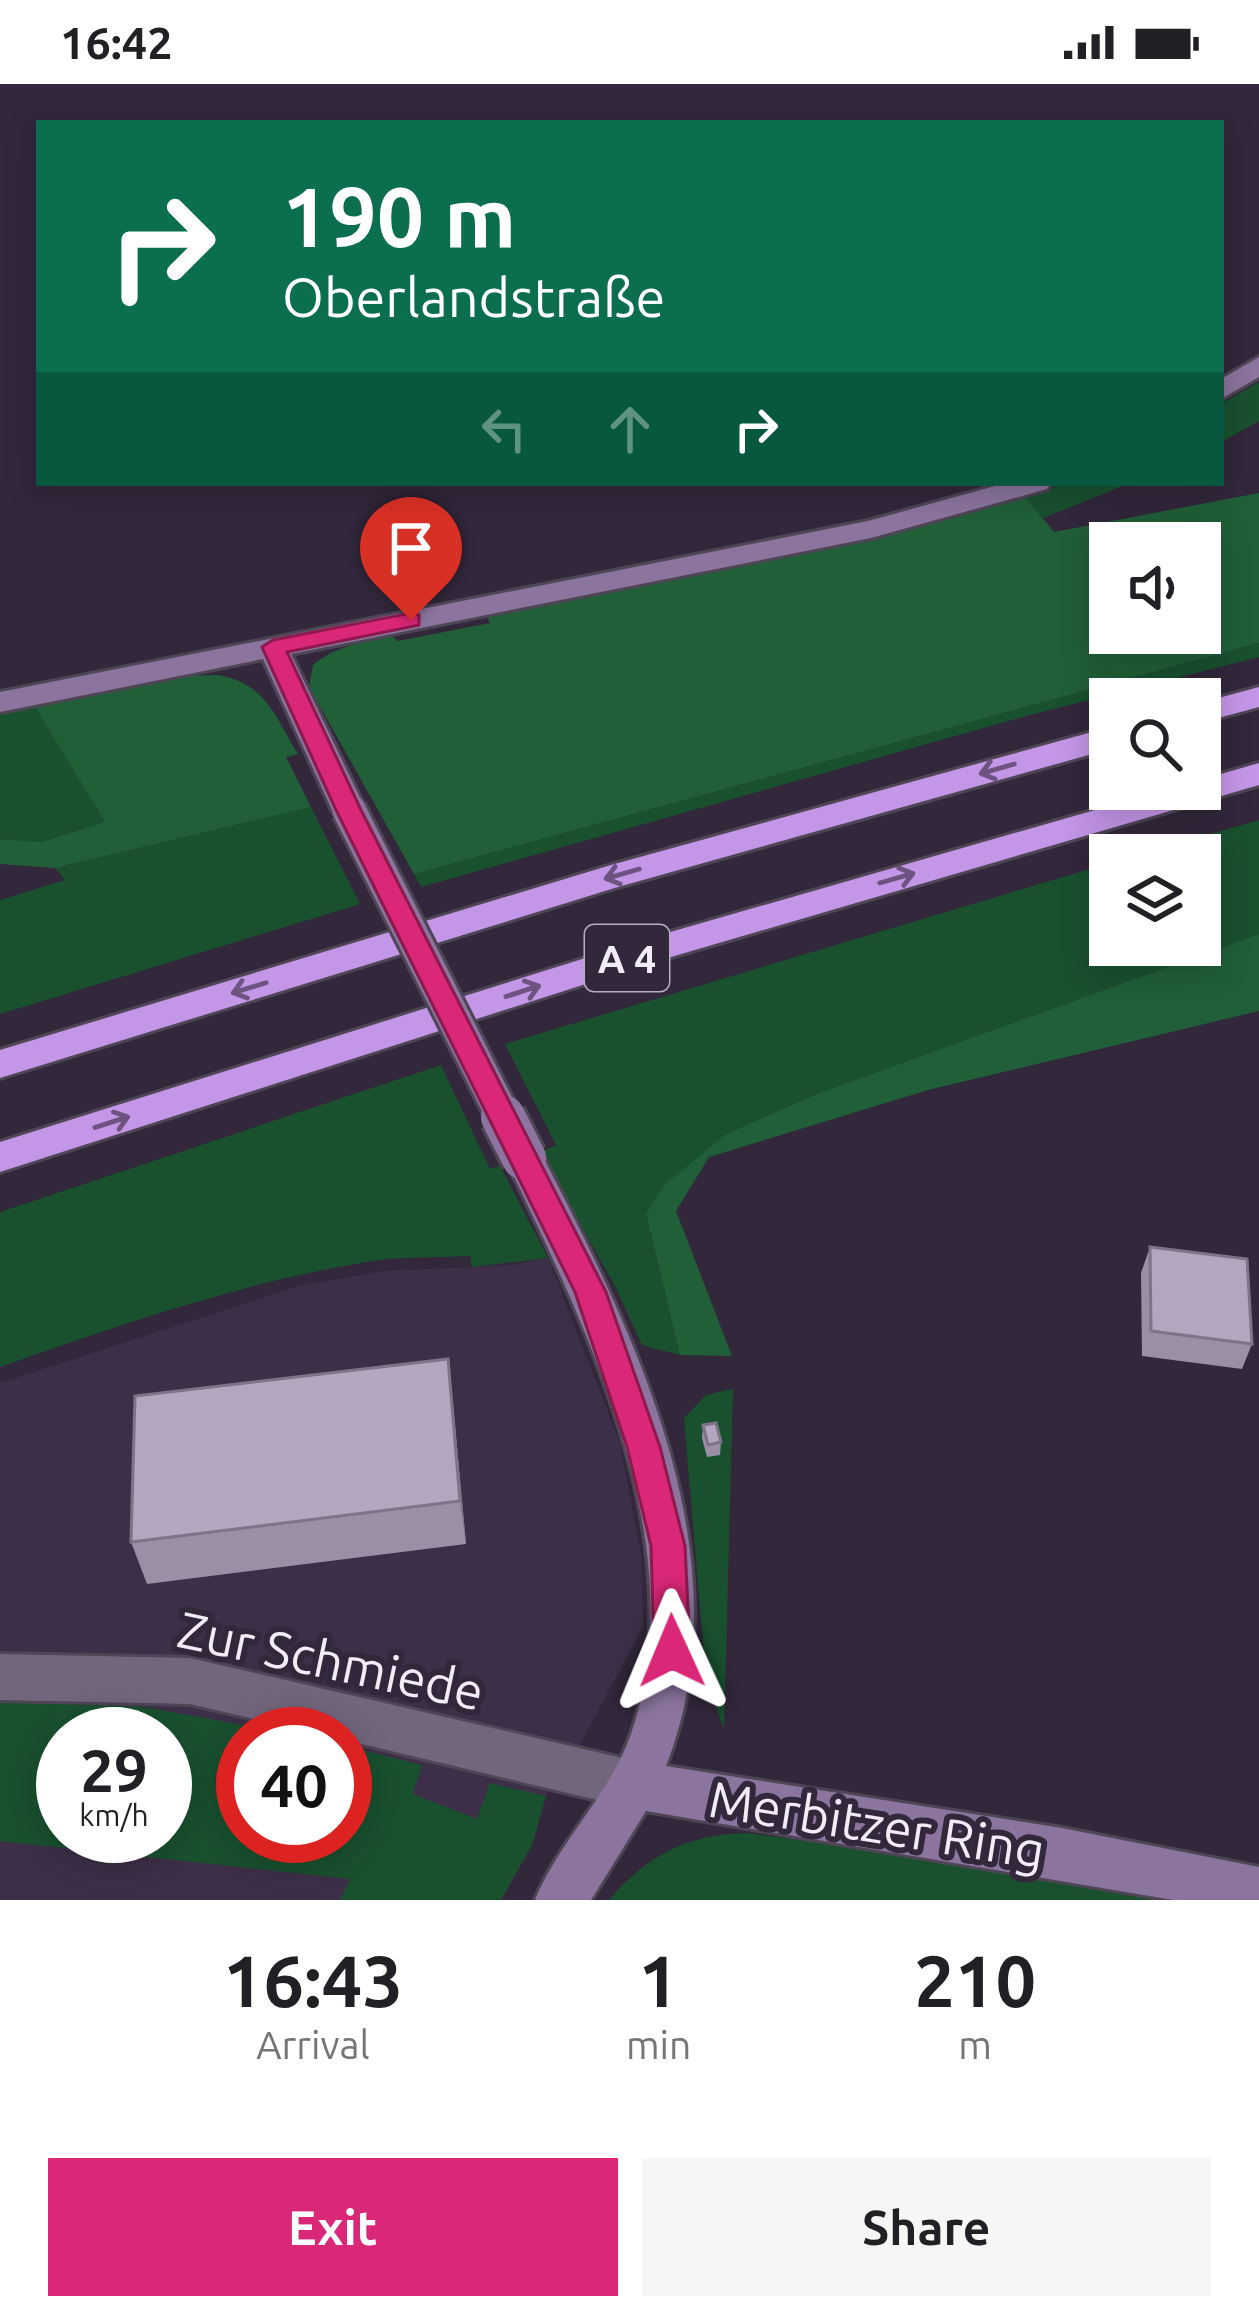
<!DOCTYPE html>
<html lang="en">
<head>
<meta charset="utf-8">
<style>
	:root { --surface:#fff; --page:#f6f6f6; --text:#202124; --muted:#757577; --accent:#db2777 }
	body { margin:0; font-family:Ubuntu,sans-serif; background:var(--page); color:var(--text); height:100vh; display:flex; flex-direction:column; font-size:45px; white-space:nowrap }
	* { box-sizing:border-box; margin:0 }
	p { font-size:39px; color:var(--muted) }
	.icon { flex:none; width:66px; height:66px; fill:none; stroke:currentColor; stroke-width:2; stroke-linecap:round; stroke-linejoin:round }
	.map { position:relative; height:1816px; overflow:hidden }
	.drawer { display:flex; flex-direction:column; background:var(--surface); flex:1 }
	.drawer>* { flex:none }
	.top-card { position:absolute; left:36px; top:36px; width:1188px; height:366px; border-radius:0px; box-shadow:0 6px 30px #0003; background:#0b6e4f; color:#fff; overflow:hidden }
	.fabs { position:absolute; left:1089px; top:438px; display:grid; gap:24px }
	.fabs a { display:grid; place-items:center; width:132px; height:132px; border-radius:0px; background:var(--surface); box-shadow:0 6px 30px #0003; font-size:60px }
	.speed { position:absolute; left:36px; top:1623px; display:flex; gap:24px; font-size:60px; font-weight:700; text-align:center }
	.speed>* { display:grid; place-content:center; width:156px; height:156px; border-radius:50%; background:var(--surface); box-shadow:0 6px 30px #0003; line-height:1 }
	.speed small { font-size:30px; font-weight:400 }
	.speed .limit { border:18px solid #d22; background:#fff; color:#111 }
	.pin { position:absolute; display:grid; place-items:center; width:102px; height:102px; color:#fff; margin:-123px -51px; border-radius:50% 50% 50% 0; rotate:-45deg; box-shadow:0 0 12px #0007 }
	.pin .icon { rotate:45deg }
	.me { position:absolute; width:132px; margin:-66px; rotate:359deg; stroke-linejoin:round; filter:drop-shadow(0 0 9px #0008) }
	.turn { display:flex; align-items:center; gap:42px; height:252px; padding:0 48px; font-size:54px }
	.turn .icon { width:156px; height:156px; stroke-width:2.5 }
	.turn b { display:block; font-size:84px; line-height:102px }
	.lanes { display:flex; align-items:center; height:114px; padding:0 48px; background:#0003; justify-content:center; gap:60px; direction:ltr }
	.lanes .off { opacity:.35 }
	.eta { display:flex; justify-content:space-evenly; align-items:center; height:204px; text-align:center }
	.eta b { font-size:72px; font-weight:700; line-height:84px }
	.action { display:flex; gap:24px; margin-top:auto; padding:24px 48px }
	.action a { flex:1; height:138px; border-radius:0px; background:var(--accent); color:#fff; font-size:48px; font-weight:700; line-height:138px; text-align:center }
	.action a+a { background:var(--page); color:var(--text) }
	.status { display:flex; justify-content:space-between; align-items:center; height:84px; padding:0 60px; background:var(--surface); direction:ltr }
	.status svg { height:33px; fill:currentColor }
	.map>svg:first-child { display:block }
	.built { fill:#3d2f48; fill-rule:evenodd }
	.green { fill:#19512f; fill-rule:evenodd }
	.forest { fill:#205f38; fill-rule:evenodd }
	.lines { fill:none; stroke-linecap:round; stroke-linejoin:round }
	.street-casing { stroke:#4e4555; stroke-width:6 }
	.secondary-casing { stroke:#4e4555; stroke-width:6 }
	.highway-casing { stroke:#4e4555; stroke-width:6 }
	.street { fill:#72667d; fill-rule:evenodd }
	.secondary { fill:#8b749d; fill-rule:evenodd }
	.highway { fill:#c496e8; fill-rule:evenodd }
	.secondary-bridge-far1-casing { stroke:#4e4555; stroke-width:39; stroke-linecap:butt }
	.secondary-bridge-casing { stroke:#4e4555; stroke-width:50; stroke-linecap:butt }
	.secondary-bridge-far1 { stroke:#8b749d; stroke-width:33 }
	.secondary-bridge { stroke:#8b749d; stroke-width:44 }
	.wall { fill:#9a8fa4 }
	.shaded-wall { fill:#7d7486 }
	.building { fill:#b3a6bf; stroke:#7d7486; stroke-width:3 }
	.oneway { stroke:#6c5380 }
	.route { fill:#db2777; stroke:#8e194d; stroke-width:3 }
	.labels { text-anchor:middle; dominant-baseline:central; stroke-width:12; stroke-linejoin:round; paint-order:stroke }
	.shield { fill:#32273b; stroke:#b8b0bf; stroke-width:3 }
	.shield-label { font-size:39px; font-weight:bold; fill:#f2ebf8 }
	.near-street-label { font-size:51px; fill:#f2ebf8; stroke:#32273b }
</style>
</head>
<body>
<div class="status"><b>16:42</b><svg viewBox="0 0 49 12"><path d="M0 12V9h3v3zM5 12V6h3v6zM10 12V3h3v9zM15 12V0h3v12zM26 1h20v11H26zM47 4h2v5h-2z"/></svg></div>
<div class="map">
<svg width="1259" height="1816" viewBox="0 0 1259 1816">
	<rect width="100%" height="100%" fill="#32273b"/>
	<!-- built -->
	<path class="built" d="M 548,1174 L 620,1359 L 641,1470 L 643,1543 L 566,1687 L 546,1712 L 532,1761 L 501,1816 L 0,1816 L 0,1299 L 299,1202 L 383,1187 L 514,1181 ZM 63,1650 L 165,1650 L 165,1752 L 63,1752 ZM 243,1650 L 345,1650 L 345,1752 L 243,1752 Z"/>
	<!-- green -->
	<g class="green">
		<polygon points="1259,298 1259,337 1221,358 1221,320"/>
		<polygon points="1064,399 1130,399 1043,434 1026,414"/>
		<polygon points="1259,559 1259,573 1026,632 421,803 414,790"/>
		<polygon points="35,623 105,738 41,758 0,755 0,630"/>
		<polygon points="311,723 360,820 0,930 0,816 65,796 55,784"/>
		<polygon points="1259,736 1259,850 819,1009 728,1049 646,1130 680,1271 642,1261 615,1202 540,1068 556,1061 505,960 1110,779 1110,861 1200,861 1200,771 1138,771"/>
		<path d="M 441,981 L 490,1085 L 500,1082 L 548,1174 L 472,1183 L 470,1172 C 436,1174 401,1172 367,1178 C 243,1198 119,1241 0,1283 L 0,1128 Z"/>
		<polygon points="733,1305 724,1645 706,1594 684,1334 706,1311"/>
		<path d="M 0,1617 L 144,1623 L 294,1650 L 243,1650 L 243,1752 L 345,1752 L 345,1662 L 422,1681 L 413,1710 L 477,1735 L 490,1699 L 546,1712 L 532,1761 L 501,1816 L 340,1816 L 350,1795 L 0,1757 ZM 165,1650 L 165,1752 L 63,1752 L 63,1650 Z"/>
		<path d="M 747,1749 L 1048,1789 L 1187,1816 L 609,1816 C 647,1771 688,1750 747,1749 Z"/>
	</g>
	<!-- forest -->
	<g class="forest">
		<path d="M 1259,409 L 1259,559 L 414,790 L 309,603 L 313,581 C 336,562 363,558 392,552 L 398,557 L 490,539 L 485,528 L 883,452 L 1026,414 L 1054,448 ZM 1110,459 L 1200,459 L 1200,549 L 1110,549 Z"/>
		<path d="M 218,591 C 267,600 274,631 298,670 L 286,673 L 311,723 L 55,784 L 0,780 L 0,755 L 41,758 L 105,738 L 35,623 L 182,592 Z"/>
		<polygon points="1259,850 1259,927 928,1006 709,1073 676,1127 732,1272 680,1271 646,1130 664,1101 728,1049 819,1009"/>
	</g>
	<g class="lines">
		<defs>
			<polygon id="street" points="0,1570 190,1574 635,1677 652,1684 659,1701 652,1718 635,1725 345,1656 345,1650 318,1650 190,1620 0,1616"/>
			<g id="secondary">
				<polygon points="1259,273 1259,293 1221,315 1221,295"/>
				<polygon points="1006,399 1051,399 1047,405 871,454 291,570 366,726 361,734 337,734 332,726 263,575 0,628 0,608 868,437"/>
				<path d="M 524,1059 L 538,1063 C 633,1247 748,1473 666,1682 L 1062,1744 L 1259,1783 L 1259,1816 L 1173,1816 L 646,1727 L 591,1816 L 535,1816 C 559,1757 609,1712 631,1650 C 696,1463 585,1240 505,1074 L 510,1063 Z"/>
			</g>
			<g id="highway">
				<polygon points="1259,603 1259,623 1200,639 1200,619"/>
				<polygon points="1110,643 1110,665 618,803 0,994 0,966 611,781"/>
				<polygon points="1259,679 1259,701 654,878 0,1088 0,1058 646,855 1168,705 1200,705 1200,696"/>
			</g>
		</defs>
		<!-- street casing -->
		<use href="#street" class="street-casing"/>
		<!-- secondary casing -->
		<use href="#secondary" class="secondary-casing"/>
		<!-- highway casing -->
		<use href="#highway" class="highway-casing"/>
		<!-- street -->
		<use href="#street" class="street"/>
		<!-- secondary -->
		<use href="#secondary" class="secondary"/>
		<!-- highway -->
		<use href="#highway" class="highway"/>
		<defs>
			<polyline id="secondary-bridge-far1" points="349,726 505,1036"/>
			<polyline id="secondary-bridge" points="503,1033 524,1074"/>
		</defs>
		<!-- secondary-bridge-far1 casing -->
		<use href="#secondary-bridge-far1" class="secondary-bridge-far1-casing"/>
		<!-- secondary-bridge casing -->
		<use href="#secondary-bridge" class="secondary-bridge-casing"/>
		<!-- secondary-bridge-far1 -->
		<use href="#secondary-bridge-far1" class="secondary-bridge-far1"/>
		<!-- secondary-bridge -->
		<use href="#secondary-bridge" class="secondary-bridge"/>
	</g>
	<!-- wall -->
	<g class="wall">
		<polygon points="1150,1163 1252,1260 1242,1285 1142,1272 1141,1189"/>
		<polygon points="453,1320 466,1460 147,1500 131,1458"/>
		<polygon points="703,1341 721,1358 720,1371 707,1373 702,1354"/>
	</g>
	<!-- shaded-wall -->
	<polygon class="shaded-wall" points="448,1275 453,1320 466,1460 460,1417"/>
	<!-- building -->
	<g class="building">
		<polygon points="1150,1163 1247,1175 1252,1260 1151,1247"/>
		<polygon points="448,1275 460,1417 131,1458 135,1312"/>
		<polygon points="716,1339 721,1358 708,1361 703,1341"/>
	</g>
	<!-- one-way arrows -->
	<defs><path id="oneway-shaft" d="M-6 0H5M1.5-3L5.5 0L1.5 3" fill="none" stroke-width="1.6" stroke-linecap="round" stroke-linejoin="round" transform="scale(3)"/></defs>
	<g class="oneway">
		<use href="#oneway-shaft" transform="translate(997 685) rotate(164)"/>
		<use href="#oneway-shaft" transform="translate(622 790) rotate(164)"/>
		<use href="#oneway-shaft" transform="translate(897 794) rotate(-16)"/>
		<use href="#oneway-shaft" transform="translate(249 904) rotate(163)"/>
		<use href="#oneway-shaft" transform="translate(523 907) rotate(-18)"/>
		<use href="#oneway-shaft" transform="translate(112 1038) rotate(-18)"/>
	</g>
	<!-- route -->
	<polygon class="route" points="411,529 419,531 419,541 287,568 361,726 606,1208 660,1363 685,1462 690,1567 684,1579 672,1584 660,1579 654,1567 651,1462 627,1363 575,1208 336,726 262,563 273,556"/>
	<g class="labels">
		<!-- shield labels -->
		<rect class="shield" x="585" y="841" width="84" height="66" rx="9"/>
		<g class="shield-label">
			<text x="627" y="874">A 4</text>
		</g>
		<!-- near-street labels -->
		<g class="near-street-label">
			<text transform="translate(331 1576) rotate(12)">Zur Schmiede</text>
			<text transform="translate(877 1740) rotate(9)">Merbitzer Ring</text>
		</g>
	</g>
</svg>
<div class="fabs">
<a><svg class="icon" aria-label="sound" viewBox="0 0 24 24"><path d="M4 9h4l5-4v14l-5-4H4zM17 9q2 3 0 6"/></svg></a>
<a><svg class="icon" aria-label="search" viewBox="0 0 24 24"><circle cx="10" cy="10" r="6"/><path d="M15 15l6 6"/></svg></a>
<a><svg class="icon" aria-label="layers" viewBox="0 0 24 24"><path d="M12 4l9 5-9 5-9-5zM3 14l9 5 9-5"/></svg></a>
</div>
<div class="speed"><div>29<small>km/h</small></div><div class="limit">40</div></div>
<div class="pin" style="left:411px;top:536px;background:#d93025"><svg class="icon" aria-label="arrive" viewBox="0 0 24 24"><path d="M6 21V4h12l-3 4 3 4H6"/></svg></div>
<svg class="me" style="left:672px;top:1567px" viewBox="-20 -20 40 40"><path d="M0-17L14 15 0 8-14 15z" fill="#db2777" stroke="#fff" stroke-width="4"/></svg>
<div class="top-card">
<div class="turn"><svg class="icon" aria-label="right" viewBox="0 0 24 24"><path d="M7 20v-9h11M14 6l5 5-5 5"/></svg><div><b>190 m</b>Oberlandstraße</div></div>
<div class="lanes"><svg class="icon off" aria-label="left" viewBox="0 0 24 24"><path d="M17 20v-9H6M10 6l-5 5 5 5"/></svg><svg class="icon off" aria-label="ahead" viewBox="0 0 24 24"><path d="M12 20V5M6 11l6-6 6 6"/></svg><svg class="icon" aria-label="right" viewBox="0 0 24 24"><path d="M7 20v-9h11M14 6l5 5-5 5"/></svg></div>
</div>
</div>
<section class="drawer">
<div class="eta">
<div><b>16:43</b><p>Arrival</p></div>
<div><b>1</b><p>min</p></div>
<div><b>210</b><p>m</p></div>
</div>
<div class="action"><a>Exit</a><a>Share</a></div>
</section>
</body>
</html>
